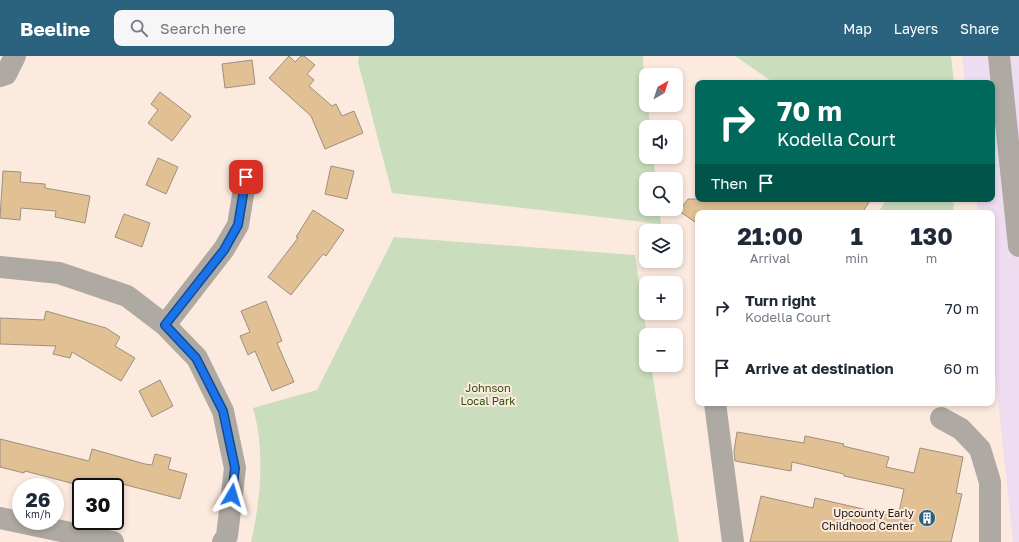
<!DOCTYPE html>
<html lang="en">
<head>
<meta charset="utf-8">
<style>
	:root { --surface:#fff; --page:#f6f6f7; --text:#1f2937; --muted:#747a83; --accent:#2b627d }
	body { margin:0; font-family:"Golos Text",sans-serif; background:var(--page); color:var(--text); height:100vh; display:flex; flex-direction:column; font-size:15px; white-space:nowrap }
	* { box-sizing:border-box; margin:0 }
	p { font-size:13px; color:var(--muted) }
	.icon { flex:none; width:22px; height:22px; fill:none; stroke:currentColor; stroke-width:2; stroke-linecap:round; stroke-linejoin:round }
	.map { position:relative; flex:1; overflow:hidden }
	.panel { position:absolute; left:695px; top:154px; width:300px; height:196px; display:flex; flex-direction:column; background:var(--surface); border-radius:8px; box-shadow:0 2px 6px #0003 }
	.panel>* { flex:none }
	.guide { position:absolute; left:695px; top:24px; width:300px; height:122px; border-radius:8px; box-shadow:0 2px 6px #0003; background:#00695c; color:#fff; overflow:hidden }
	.needle { width:26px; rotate:39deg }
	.buttons { position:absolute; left:639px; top:12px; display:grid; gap:8px }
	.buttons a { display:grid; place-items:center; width:44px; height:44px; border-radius:8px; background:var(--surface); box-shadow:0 2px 6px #0003; font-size:20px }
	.speed { position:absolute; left:12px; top:422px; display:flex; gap:8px; font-size:20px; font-weight:700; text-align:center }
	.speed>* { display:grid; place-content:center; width:52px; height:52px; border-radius:50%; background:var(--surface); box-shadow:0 2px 6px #0003; line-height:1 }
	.speed small { font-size:10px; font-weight:400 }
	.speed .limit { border:2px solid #111; border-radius:6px; background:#fff; color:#111 }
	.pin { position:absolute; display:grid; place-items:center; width:34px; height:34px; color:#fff; margin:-17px; border-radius:8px; box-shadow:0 2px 6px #0006 }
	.me { position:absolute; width:44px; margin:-22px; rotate:7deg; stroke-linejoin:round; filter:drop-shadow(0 0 3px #0008) }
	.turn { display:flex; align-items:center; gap:14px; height:84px; padding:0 16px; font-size:18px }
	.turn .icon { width:52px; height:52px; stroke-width:2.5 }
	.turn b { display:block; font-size:28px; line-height:34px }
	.then { display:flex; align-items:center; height:38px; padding:0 16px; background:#0003; gap:8px; font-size:15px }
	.eta { display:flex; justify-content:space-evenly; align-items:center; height:68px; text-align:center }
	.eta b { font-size:24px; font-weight:700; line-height:28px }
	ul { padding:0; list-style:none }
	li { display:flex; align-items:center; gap:12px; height:60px; padding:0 16px }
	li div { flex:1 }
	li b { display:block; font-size:15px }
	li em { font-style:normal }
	header { display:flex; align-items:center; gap:24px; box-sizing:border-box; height:56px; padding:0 20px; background:var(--accent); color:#fff }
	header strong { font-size:19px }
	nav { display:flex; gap:22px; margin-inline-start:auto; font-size:14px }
	.search { width:280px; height:36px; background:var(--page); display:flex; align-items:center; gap:10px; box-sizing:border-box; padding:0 14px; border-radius:8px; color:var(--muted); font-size:15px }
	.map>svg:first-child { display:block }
	.commercial { fill:#eeddf0 }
	.green { fill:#caddbd }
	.building { fill:#e1c094; stroke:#9c9082 }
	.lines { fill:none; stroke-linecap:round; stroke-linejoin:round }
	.minor { stroke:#afa9a3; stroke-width:22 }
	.route-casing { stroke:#114b97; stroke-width:10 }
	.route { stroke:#1a73e8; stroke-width:7 }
	.labels { text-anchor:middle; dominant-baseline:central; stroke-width:4; stroke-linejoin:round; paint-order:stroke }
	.park-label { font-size:11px; fill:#2f4f0c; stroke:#fceade }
	.poi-label { font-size:11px; fill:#1c1612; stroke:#fceade; text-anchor:end }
</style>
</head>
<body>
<header>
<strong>Beeline</strong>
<div class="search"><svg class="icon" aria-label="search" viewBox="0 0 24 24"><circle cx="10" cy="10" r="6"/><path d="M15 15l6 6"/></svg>Search here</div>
<nav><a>Map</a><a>Layers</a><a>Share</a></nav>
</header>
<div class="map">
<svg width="1019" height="486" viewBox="0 0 1019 486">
	<rect width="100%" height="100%" fill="#fceade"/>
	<!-- commercial -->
	<polygon class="commercial" points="962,0 1019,0 1019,486 1013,486 992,287 992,157 978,157 977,143 992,143 992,27 965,27"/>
	<!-- green -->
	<g class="green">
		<polygon points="359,0 643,0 646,49 648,49 650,71 646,71 646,101 653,101 656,123 646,123 646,153 659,153 661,168 392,137 358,6"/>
		<polygon points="735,0 951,0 954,27 774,27"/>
		<polygon points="887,143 932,143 954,147 953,157 878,157"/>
		<path d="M 394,181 L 635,199 L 647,279 L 646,309 L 651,309 L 679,486 L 251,486 C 261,444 265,393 253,352 L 317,334 Z"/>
	</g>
	<!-- building -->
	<g class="building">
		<polygon points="289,0 295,6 301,0 304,0 315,9 307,18 314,24 309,30 332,50 336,48 342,60 354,55 363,77 325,93 311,60 269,22"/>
		<polygon points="252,4 255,28 225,32 222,8"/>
		<polygon points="160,36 191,60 172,85 148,67 158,54 151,48"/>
		<polygon points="158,102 178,111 166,138 146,129"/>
		<polygon points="331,110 354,115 347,143 325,138"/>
		<polygon points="3,115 21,116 20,126 45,128 45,132 90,140 85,167 55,161 56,155 21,152 20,164 0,162"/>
		<polygon points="688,143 871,143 862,157 698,157 698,168 679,155"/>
		<polygon points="313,154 344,174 326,200 323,198 291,239 268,221 298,182 296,181"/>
		<polygon points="124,158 150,167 142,191 115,181"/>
		<polygon points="266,245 282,285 277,287 294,326 272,335 255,295 248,299 240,280 250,276 241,255"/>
		<polygon points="46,255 106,272 120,281 115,290 135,302 121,325 72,296 70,302 53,298 56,290 0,288 0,262 44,264"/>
		<polygon points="160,324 173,350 152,361 139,335"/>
		<polygon points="737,376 804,387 805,380 844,388 843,390 889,401 886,411 914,417 920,392 963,401 956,437 962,438 951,486 750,486 761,440 813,452 815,442 898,461 904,433 844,420 844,418 792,406 791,415 735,405 734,395"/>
		<polygon points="0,383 89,405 92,393 145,408 152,409 155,398 171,402 168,413 187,418 180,443 107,424 105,431 86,431 25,415 24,417 0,411"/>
	</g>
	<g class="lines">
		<!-- minor -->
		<g class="minor">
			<polyline points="999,0 1019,190"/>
			<polyline points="0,20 6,18 15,0"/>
			<polyline points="0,211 59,217 127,240 165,269 197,302 223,355 235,412 227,480 223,486"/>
			<polyline points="165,269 224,193 238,169 246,121"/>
			<polyline points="715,347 733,486"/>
			<polyline points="941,362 961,373 980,393 990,426 990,486"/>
			<polyline points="0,462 113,486"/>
		</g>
	</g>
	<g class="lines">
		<defs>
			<polyline id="route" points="232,439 235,412 223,355 196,302 165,269 224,194 238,169 246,121"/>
		</defs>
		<!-- route casing -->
		<use href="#route" class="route-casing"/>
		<!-- route -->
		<use href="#route" class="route"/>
	</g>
	<!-- icons -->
	<defs>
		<symbol id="building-disc" viewBox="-11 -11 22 22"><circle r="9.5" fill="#2b627d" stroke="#fceade"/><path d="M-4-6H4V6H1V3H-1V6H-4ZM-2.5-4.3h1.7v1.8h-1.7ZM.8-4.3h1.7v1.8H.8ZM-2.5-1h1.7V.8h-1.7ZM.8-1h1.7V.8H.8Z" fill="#fff"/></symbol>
	</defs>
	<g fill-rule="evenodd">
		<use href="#building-disc" x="917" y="452" width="20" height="20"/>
	</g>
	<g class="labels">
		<!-- park labels -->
		<g class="park-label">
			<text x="488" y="331">Johnson<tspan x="488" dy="13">Local Park</tspan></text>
		</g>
		<!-- poi labels -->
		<g class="poi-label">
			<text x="914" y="456">Upcounty Early<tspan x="914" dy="13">Childhood Center</tspan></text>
		</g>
	</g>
</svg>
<div class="buttons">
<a><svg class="needle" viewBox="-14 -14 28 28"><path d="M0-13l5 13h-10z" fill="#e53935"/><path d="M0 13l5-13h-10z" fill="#747a83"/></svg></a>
<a><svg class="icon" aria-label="sound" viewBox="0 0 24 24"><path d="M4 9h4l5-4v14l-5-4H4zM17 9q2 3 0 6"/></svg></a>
<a><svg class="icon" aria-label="search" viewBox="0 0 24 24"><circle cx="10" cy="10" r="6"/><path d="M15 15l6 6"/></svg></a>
<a><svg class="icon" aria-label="layers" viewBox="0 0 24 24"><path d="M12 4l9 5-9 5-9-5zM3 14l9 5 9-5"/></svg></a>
<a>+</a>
<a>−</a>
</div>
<div class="speed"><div>26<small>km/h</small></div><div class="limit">30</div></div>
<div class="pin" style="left:246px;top:121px;background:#d93025"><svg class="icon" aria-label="arrive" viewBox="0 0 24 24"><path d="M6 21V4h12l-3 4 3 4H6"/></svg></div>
<svg class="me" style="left:232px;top:439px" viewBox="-20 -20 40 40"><path d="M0-17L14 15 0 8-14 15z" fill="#1a73e8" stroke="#fff" stroke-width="4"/></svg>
<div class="guide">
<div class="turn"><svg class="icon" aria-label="right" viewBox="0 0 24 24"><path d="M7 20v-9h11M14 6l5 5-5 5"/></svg><div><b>70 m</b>Kodella Court</div></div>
<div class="then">Then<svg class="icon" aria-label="arrive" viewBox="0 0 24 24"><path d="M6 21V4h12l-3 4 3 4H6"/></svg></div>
</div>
<section class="panel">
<div class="eta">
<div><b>21:00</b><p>Arrival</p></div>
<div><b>1</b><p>min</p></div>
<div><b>130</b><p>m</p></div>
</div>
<ul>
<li><svg class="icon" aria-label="right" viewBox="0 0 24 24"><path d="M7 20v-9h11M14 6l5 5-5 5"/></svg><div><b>Turn right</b><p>Kodella Court</p></div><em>70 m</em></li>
<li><svg class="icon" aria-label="arrive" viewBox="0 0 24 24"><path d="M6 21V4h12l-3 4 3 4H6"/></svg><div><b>Arrive at destination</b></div><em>60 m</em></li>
</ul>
</section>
</div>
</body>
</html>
